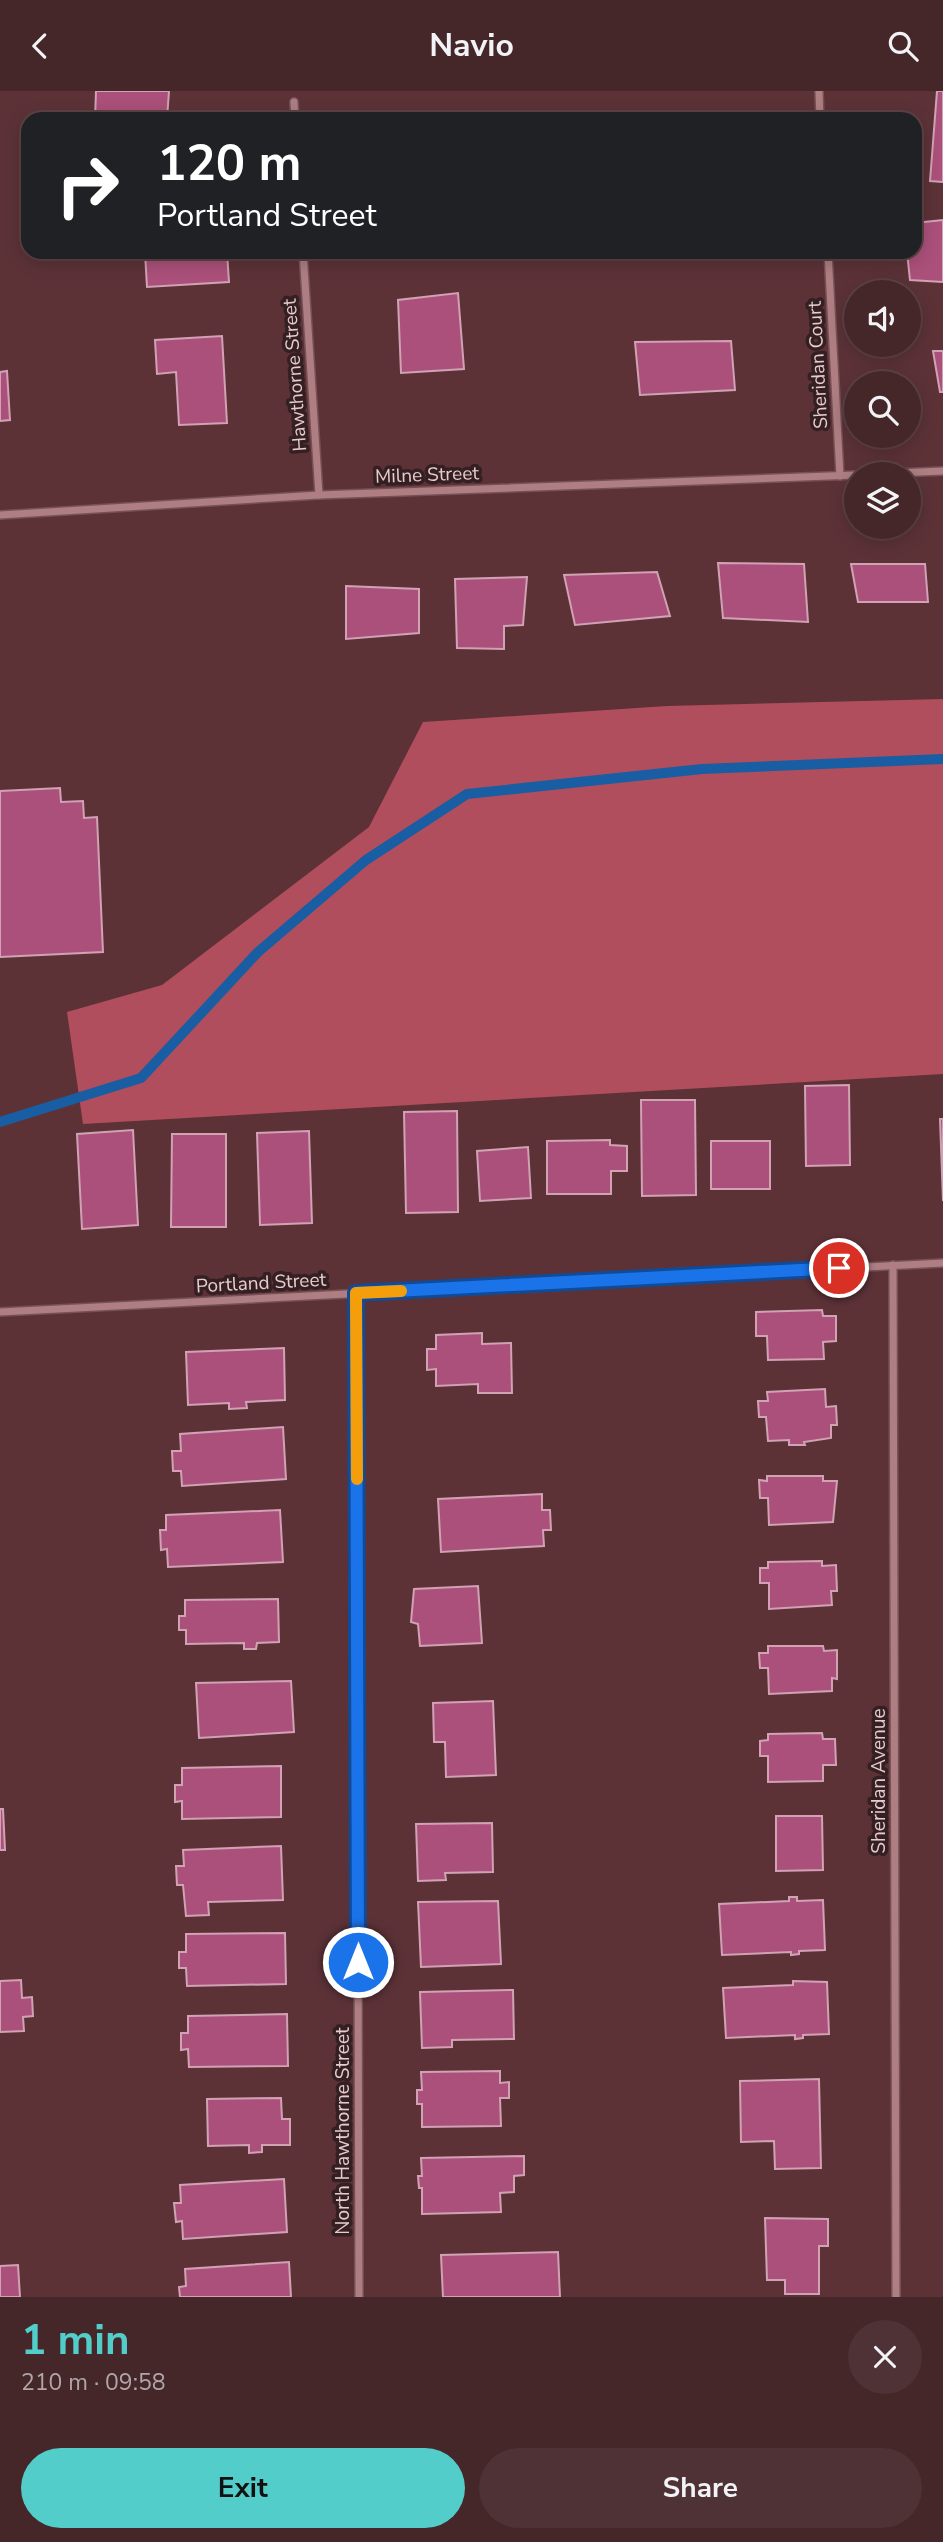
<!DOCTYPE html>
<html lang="en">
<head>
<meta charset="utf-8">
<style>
	:root { --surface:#452629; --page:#4f3235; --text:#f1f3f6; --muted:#b0a5a8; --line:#5d4346; --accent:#53cdca }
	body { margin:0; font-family:"Nunito Sans",sans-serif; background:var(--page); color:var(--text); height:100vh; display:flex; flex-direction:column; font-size:26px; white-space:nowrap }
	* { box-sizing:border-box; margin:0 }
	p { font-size:23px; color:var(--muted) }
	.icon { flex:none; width:38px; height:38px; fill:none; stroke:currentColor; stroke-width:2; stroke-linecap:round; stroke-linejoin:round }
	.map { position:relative; height:2206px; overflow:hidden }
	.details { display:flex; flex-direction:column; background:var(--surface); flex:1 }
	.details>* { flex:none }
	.hud { position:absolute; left:21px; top:21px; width:901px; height:147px; border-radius:21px; box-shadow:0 4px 18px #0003,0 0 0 2px var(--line); background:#202124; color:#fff; overflow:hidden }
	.buttons { position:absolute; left:844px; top:189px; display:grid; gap:14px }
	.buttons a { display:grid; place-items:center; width:77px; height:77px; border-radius:50%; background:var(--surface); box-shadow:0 4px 18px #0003,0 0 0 2px var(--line); font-size:35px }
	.pin { position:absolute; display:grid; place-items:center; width:60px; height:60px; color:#fff; margin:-30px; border:4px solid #fff; border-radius:50%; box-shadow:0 2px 7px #0007 }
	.me { position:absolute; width:77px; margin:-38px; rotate:0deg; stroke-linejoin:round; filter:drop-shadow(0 0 5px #0008) }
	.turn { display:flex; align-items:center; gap:24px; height:147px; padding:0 21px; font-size:32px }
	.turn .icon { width:91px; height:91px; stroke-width:2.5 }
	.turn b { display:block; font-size:49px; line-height:60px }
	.round { display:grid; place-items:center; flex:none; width:74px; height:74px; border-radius:37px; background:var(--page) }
	.headline { display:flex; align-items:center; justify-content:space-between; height:119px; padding:0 21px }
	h1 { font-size:42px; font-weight:700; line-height:52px; color:var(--accent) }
	.action { display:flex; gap:14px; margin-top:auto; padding:14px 21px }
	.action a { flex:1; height:80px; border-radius:42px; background:var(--accent); color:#111; font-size:28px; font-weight:700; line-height:80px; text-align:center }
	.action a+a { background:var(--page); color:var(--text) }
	header { display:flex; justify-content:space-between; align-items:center; height:91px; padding:0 21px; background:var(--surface); font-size:32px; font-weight:700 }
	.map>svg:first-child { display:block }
	.forest { fill:#b04e5d }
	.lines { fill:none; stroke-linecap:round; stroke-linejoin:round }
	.stream { stroke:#195da2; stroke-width:10 }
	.building { fill:#ab507a; stroke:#d1a1b4; stroke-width:2 }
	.street-casing { stroke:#755156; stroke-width:10 }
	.street { stroke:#ae7e82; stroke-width:7 }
	.route-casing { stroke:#114b97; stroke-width:18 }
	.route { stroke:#1a73e8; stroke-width:12 }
	.slow { stroke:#f59e0b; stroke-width:12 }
	.labels { text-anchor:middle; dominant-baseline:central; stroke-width:7; stroke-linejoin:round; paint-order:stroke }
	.street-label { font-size:19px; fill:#e7cbcd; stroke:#342022 }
</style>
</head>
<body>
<header><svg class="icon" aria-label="back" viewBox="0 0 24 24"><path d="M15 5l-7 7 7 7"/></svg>Navio<svg class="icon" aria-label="search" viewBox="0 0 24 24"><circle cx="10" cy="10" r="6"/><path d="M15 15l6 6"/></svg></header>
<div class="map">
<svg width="943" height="2206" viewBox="0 0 943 2206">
	<rect width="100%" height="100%" fill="#5c3237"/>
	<!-- forest -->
	<polygon class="forest" points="943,608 943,983 83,1033 67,921 162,894 369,736 423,631 667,615"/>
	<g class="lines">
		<!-- stream -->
		<polyline class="stream" points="0,1031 141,987 258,861 366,769 467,703 702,678 943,668"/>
	</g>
	<!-- building -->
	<g class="building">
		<polygon points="96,0 169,0 167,28 95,28"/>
		<polygon points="937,0 943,0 943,91 930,90"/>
		<polygon points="943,129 943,191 910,189 907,161 915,161 915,132"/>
		<polygon points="128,161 227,161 229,191 147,196 145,162"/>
		<polygon points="458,202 464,278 401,282 398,209"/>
		<polygon points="222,245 227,332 179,334 176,281 157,283 155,249"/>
		<polygon points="731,250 735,299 640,304 635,251"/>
		<polygon points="933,260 943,260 943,301 940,301"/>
		<polygon points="7,280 10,329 0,330 0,281"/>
		<polygon points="718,472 804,473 808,531 723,527"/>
		<polygon points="851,473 925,473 928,511 858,511"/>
		<polygon points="657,481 670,525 575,534 564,484"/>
		<polygon points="527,486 523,534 504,535 504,558 457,557 455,488"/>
		<polygon points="346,495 419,498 419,542 346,548"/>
		<polygon points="60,697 61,711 83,710 84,727 97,726 103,861 0,866 0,700"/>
		<polygon points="849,994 850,1074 806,1075 805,995"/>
		<polygon points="641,1009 695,1009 696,1104 642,1105"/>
		<polygon points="457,1020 458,1121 406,1122 404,1021"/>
		<polygon points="940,1028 943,1028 943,1110"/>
		<polygon points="133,1039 138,1134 82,1138 77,1043"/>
		<polygon points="309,1040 312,1132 260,1134 257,1042"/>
		<polygon points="172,1043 226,1043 226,1136 171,1136"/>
		<polygon points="610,1049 610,1054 627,1055 627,1080 611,1080 611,1103 547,1103 547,1050"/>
		<rect x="711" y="1050" width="59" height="48"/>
		<polygon points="528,1056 531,1107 480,1110 477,1060"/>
		<polygon points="822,1219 823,1225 836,1225 836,1250 823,1251 824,1268 768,1269 767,1245 756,1245 756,1221"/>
		<polygon points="482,1242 482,1253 511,1252 512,1302 478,1302 478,1293 436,1295 436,1278 427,1279 427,1258 436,1258 436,1244"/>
		<polygon points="284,1257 285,1309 246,1311 247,1317 229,1318 229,1312 188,1314 186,1261"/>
		<polygon points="825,1298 826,1316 836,1315 837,1334 831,1334 831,1347 804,1351 805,1354 789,1354 789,1349 768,1350 766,1326 759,1326 758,1310 768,1310 767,1301"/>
		<polygon points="283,1336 286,1388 182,1395 181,1380 173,1380 172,1360 181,1360 180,1343"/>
		<polygon points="767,1385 823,1385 823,1390 837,1390 833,1431 769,1434 768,1407 760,1407 759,1389 767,1390"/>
		<polygon points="542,1403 542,1419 550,1419 551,1439 543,1439 544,1455 441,1461 438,1408"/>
		<polygon points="280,1419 283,1471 168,1476 167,1458 161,1459 160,1439 166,1439 166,1424"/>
		<polygon points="822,1470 822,1475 836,1474 837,1500 831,1500 832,1514 769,1518 769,1492 760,1492 760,1477 768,1477 768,1471"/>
		<polygon points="478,1495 482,1552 420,1555 418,1533 411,1531 414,1498"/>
		<polygon points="278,1508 279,1551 257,1552 256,1558 244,1558 244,1552 186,1553 186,1539 179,1539 179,1525 185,1525 185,1509"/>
		<polygon points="768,1555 823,1555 824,1560 837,1559 837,1588 832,1587 832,1600 769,1603 768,1577 760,1577 759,1562 768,1562"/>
		<polygon points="291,1590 294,1641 199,1647 196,1592"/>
		<polygon points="493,1610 496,1684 446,1686 445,1651 434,1651 433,1612"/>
		<polygon points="822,1642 823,1648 835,1648 836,1674 823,1674 823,1690 768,1691 768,1665 760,1665 760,1650 768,1649 768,1643"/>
		<polygon points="281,1675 281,1726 182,1728 182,1710 175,1711 175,1694 182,1694 182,1677"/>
		<polygon points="0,1718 3,1718 5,1759 0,1759"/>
		<polygon points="776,1725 822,1725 823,1779 776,1780"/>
		<polygon points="492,1732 493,1781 445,1782 446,1789 418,1790 416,1733"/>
		<polygon points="281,1755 283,1809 208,1811 209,1824 186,1825 183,1794 177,1794 176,1775 184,1775 183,1759"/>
		<polygon points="789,1806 797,1806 797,1810 823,1809 825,1859 799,1860 799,1863 791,1864 791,1861 722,1864 719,1813 789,1810"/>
		<polygon points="498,1810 501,1873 421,1876 418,1811"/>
		<polygon points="285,1842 286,1893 187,1895 186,1877 179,1877 179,1861 186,1861 186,1843"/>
		<polygon points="21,1889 22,1907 32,1906 33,1925 23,1926 24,1940 0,1941 0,1890"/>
		<polygon points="793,1890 827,1891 829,1943 803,1944 803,1947 795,1948 795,1944 726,1947 723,1897 793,1894"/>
		<polygon points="513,1899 514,1948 452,1949 452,1956 422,1957 420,1901"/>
		<polygon points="287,1923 288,1975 189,1976 188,1958 181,1959 181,1942 188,1942 188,1925"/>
		<polygon points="500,1980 500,1992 509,1991 509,2007 500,2007 501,2035 422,2036 422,2013 417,2013 417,1999 422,1999 421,1981"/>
		<polygon points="819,1988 821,2077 775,2078 774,2050 741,2051 740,1990"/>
		<polygon points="281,2007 282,2028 290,2028 290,2054 262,2054 262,2061 249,2062 249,2054 208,2055 207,2008"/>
		<polygon points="524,2065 524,2084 514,2085 514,2101 500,2102 501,2121 422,2123 422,2097 419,2097 418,2085 422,2085 421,2067"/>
		<polygon points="284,2088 287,2141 183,2148 182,2130 176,2131 174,2112 181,2112 180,2094"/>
		<polygon points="765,2127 828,2128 828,2155 819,2155 819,2203 785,2203 785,2189 767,2189"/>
		<polygon points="558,2161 560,2206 443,2206 441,2164"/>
		<polygon points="289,2171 291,2206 180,2206 179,2196 186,2195 185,2178"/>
		<polygon points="18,2174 20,2206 0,2206 0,2175"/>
	</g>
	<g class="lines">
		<defs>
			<g id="street">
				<polyline points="819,0 820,28"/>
				<polyline points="294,11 295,28"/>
				<polyline points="303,161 319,404"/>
				<polyline points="828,161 840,385"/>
				<polyline points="873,383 943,380"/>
				<polyline points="0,424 319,404 856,384"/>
				<polyline points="893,1174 896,2206"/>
				<polyline points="356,1202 359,2206"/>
				<polyline points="0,1221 943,1172"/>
			</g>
		</defs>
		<!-- street casing -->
		<use href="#street" class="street-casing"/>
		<!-- street -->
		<use href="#street" class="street"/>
	</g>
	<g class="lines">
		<defs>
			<polyline id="route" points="358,1871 356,1202 839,1177"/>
		</defs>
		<!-- route casing -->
		<use href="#route" class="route-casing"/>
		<!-- route -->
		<use href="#route" class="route"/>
		<!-- slow -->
		<polyline class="slow" points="357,1388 356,1202 401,1200"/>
	</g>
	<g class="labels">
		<!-- street labels -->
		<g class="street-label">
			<text transform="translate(818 274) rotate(-93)">Sheridan Court</text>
			<text transform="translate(295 284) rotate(-94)">Hawthorne Street</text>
			<text transform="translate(427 384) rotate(-2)">Milne Street</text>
			<text transform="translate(261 1192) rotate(-3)">Portland Street</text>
			<text transform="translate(879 1690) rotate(-90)">Sheridan Avenue</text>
			<text transform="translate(343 2040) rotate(-90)">North Hawthorne Street</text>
		</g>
	</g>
</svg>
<div class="buttons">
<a><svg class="icon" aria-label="sound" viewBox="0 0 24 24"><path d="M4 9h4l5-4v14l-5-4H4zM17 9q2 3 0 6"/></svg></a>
<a><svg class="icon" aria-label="search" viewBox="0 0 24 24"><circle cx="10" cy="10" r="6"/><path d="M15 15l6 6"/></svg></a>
<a><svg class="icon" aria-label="layers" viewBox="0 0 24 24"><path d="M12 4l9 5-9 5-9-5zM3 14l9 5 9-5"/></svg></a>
</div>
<div class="pin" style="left:839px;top:1177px;background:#d93025"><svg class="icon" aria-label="arrive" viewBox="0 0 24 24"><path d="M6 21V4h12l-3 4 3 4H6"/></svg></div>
<svg class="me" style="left:358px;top:1871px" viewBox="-20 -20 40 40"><circle r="17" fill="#1a73e8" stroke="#fff" stroke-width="3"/><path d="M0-11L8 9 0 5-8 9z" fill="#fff"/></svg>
<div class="hud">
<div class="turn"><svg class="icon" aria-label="right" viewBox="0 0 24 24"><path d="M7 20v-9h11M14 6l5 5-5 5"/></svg><div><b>120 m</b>Portland Street</div></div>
</div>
</div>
<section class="details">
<div class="headline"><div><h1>1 min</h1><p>210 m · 09:58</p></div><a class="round"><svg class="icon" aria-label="close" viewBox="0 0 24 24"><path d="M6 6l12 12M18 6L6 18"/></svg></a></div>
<div class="action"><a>Exit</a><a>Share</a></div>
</section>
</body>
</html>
